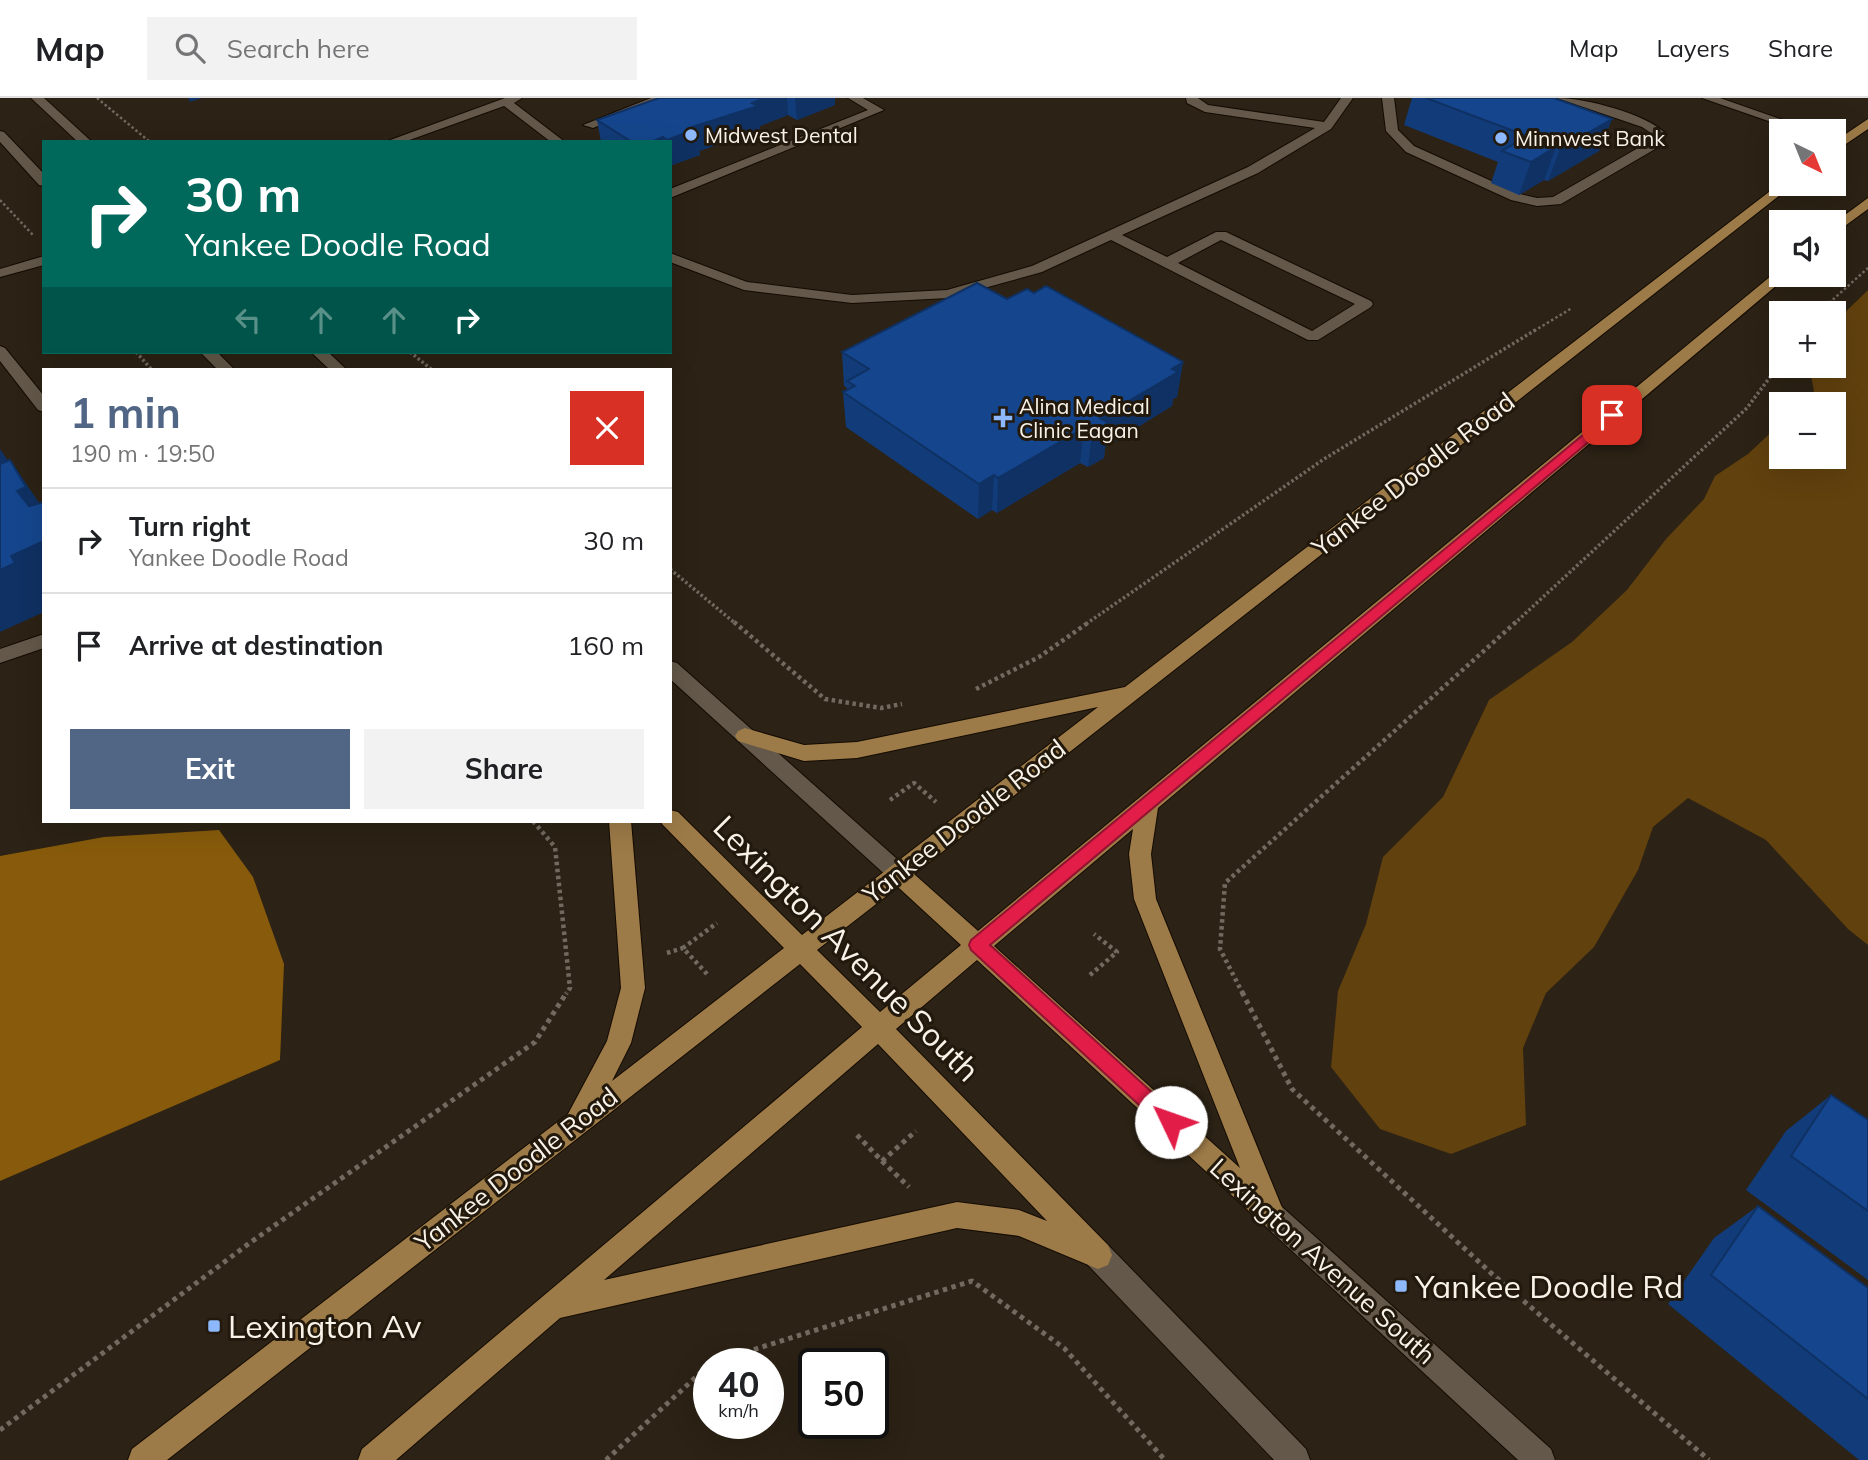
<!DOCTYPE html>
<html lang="en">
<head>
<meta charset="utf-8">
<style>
	:root { --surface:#fff; --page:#f2f2f2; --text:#202124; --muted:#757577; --line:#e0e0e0; --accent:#516585 }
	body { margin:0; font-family:Mulish,sans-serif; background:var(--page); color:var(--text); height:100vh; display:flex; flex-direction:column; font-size:26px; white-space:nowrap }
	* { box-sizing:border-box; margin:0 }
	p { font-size:23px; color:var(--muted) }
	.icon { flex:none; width:38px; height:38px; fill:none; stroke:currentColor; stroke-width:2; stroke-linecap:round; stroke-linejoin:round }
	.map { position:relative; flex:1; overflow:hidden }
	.side { position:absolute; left:42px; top:270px; width:630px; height:455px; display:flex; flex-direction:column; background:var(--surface); border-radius:0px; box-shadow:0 7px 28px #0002 }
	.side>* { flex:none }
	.banner { position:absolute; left:42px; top:42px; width:630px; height:214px; border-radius:0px; box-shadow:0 7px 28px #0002; background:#00695c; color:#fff; overflow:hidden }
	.needle { width:46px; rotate:137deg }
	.fabs { position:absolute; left:1769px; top:21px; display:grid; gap:14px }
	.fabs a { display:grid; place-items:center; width:77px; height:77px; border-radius:0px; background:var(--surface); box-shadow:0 7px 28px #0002; font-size:35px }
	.speed { position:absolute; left:693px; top:1250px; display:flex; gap:14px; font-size:35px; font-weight:700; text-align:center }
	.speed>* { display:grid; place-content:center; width:91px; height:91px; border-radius:50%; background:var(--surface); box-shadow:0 7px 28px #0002; line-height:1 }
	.speed small { font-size:18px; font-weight:400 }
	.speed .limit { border:4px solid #111; border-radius:10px; background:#fff; color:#111 }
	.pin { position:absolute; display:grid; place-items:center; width:60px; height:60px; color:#fff; margin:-30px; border-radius:14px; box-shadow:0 4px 10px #0006 }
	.me { position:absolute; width:77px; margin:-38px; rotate:312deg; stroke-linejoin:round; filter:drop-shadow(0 0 5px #0008) }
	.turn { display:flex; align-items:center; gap:24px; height:147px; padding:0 28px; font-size:32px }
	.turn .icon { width:91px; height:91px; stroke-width:2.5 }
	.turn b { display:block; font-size:49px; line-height:60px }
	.lanes { display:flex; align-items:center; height:66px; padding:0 28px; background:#0003; justify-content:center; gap:35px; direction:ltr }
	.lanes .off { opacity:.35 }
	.round { display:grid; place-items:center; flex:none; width:74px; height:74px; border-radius:0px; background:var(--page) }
	.overview { display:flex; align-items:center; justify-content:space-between; height:119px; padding:0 28px }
	h1 { font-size:42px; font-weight:700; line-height:52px; color:var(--accent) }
	.primary-button { display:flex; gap:14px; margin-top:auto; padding:14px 28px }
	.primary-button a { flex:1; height:80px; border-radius:0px; background:var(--accent); color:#fff; font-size:28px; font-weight:700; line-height:80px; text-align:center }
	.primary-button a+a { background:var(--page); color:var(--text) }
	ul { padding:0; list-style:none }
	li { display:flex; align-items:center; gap:21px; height:105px; padding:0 28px; border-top:2px solid var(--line) }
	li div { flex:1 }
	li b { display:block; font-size:26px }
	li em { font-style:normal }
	header { display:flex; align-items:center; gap:42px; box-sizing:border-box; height:98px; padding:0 35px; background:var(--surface); border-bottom:2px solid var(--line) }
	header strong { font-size:33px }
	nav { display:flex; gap:38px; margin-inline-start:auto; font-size:24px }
	.search { width:490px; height:63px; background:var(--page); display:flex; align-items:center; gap:18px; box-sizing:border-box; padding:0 24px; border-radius:0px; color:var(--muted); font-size:26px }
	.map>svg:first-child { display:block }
	.forest { fill:#61410e }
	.water { fill:#875b0b }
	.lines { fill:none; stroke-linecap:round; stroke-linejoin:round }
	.minor-casing { stroke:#140b02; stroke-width:2 }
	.major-casing { stroke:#140b02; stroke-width:2 }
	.path-far3 { stroke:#736a5f; stroke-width:2.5; stroke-dasharray:2.5 2.5; stroke-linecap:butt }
	.path-far2 { stroke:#736a5f; stroke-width:3.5; stroke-dasharray:2.5 2.5; stroke-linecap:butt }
	.path-far1 { stroke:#736a5f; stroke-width:4.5; stroke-dasharray:3.5 3.5; stroke-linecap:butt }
	.path { stroke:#736a5f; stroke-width:5; stroke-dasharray:4.5 4.5; stroke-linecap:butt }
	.minor { fill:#635849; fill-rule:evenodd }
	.major { fill:#9d7b48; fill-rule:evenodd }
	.wall { fill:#123c79 }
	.shaded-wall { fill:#0f3163 }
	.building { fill:#15468d; stroke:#0f3163; stroke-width:2 }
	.route { fill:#e11d48; stroke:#92132f; stroke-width:2 }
	.poi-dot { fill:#8db9fc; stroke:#22190c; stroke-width:2.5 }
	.labels { text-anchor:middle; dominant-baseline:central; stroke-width:6; stroke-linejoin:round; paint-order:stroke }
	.far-poi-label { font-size:21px; fill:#f8f2e9; stroke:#22190c; text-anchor:start }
	.street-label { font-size:26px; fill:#f8f2e9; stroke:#22190c }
	.near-street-label { font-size:32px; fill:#f8f2e9; stroke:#22190c }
	.near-poi-label { font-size:32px; fill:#f8f2e9; stroke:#22190c; text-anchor:start }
</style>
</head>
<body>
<header>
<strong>Map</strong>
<div class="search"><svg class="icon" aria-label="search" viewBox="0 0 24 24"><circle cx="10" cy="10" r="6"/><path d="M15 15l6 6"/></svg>Search here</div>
<nav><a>Map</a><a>Layers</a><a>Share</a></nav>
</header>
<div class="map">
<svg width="1868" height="1362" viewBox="0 0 1868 1362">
	<rect width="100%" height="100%" fill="#2c2215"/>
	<!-- forest -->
	<polygon class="forest" points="1868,192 1868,847 1848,831 1766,742 1688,700 1653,729 1638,772 1594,849 1546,895 1523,950 1526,1027 1451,1056 1380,1031 1331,969 1338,893 1366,826 1383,759 1443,699 1489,602 1572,544 1627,492 1666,441 1704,401 1715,378 1748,356 1781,325 1782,359 1834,359 1834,306 1801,306 1814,293 1809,268 1834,268 1834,225"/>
	<!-- water -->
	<polygon class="water" points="219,732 253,779 284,866 280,962 0,1083 0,758 104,739"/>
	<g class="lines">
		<defs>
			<g id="minor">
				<polygon points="31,0 44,0 92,44 78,44"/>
				<polygon points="505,0 522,0 514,5 565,44 551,44 504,8 404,44 385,44"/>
				<polygon points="651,0 668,0 593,30 583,27"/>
				<polygon points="848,0 863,0 884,12 670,100 670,91 868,12"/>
				<path d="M 1186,0 L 1198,0 L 1208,7 L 1324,24 L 1341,0 L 1353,0 L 1331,31 L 1258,75 L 1122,137 L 1167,159 L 1216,134 L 1226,134 L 1371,203 L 1373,206 L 1371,209 L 1318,242 L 1308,242 L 1111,142 L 1042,174 L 948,200 L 852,205 L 744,192 L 670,164 L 670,155 L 747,184 L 852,197 L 947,192 L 1032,168 L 1248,69 L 1315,30 L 1205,14 L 1187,5 ZM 1221,142 L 1355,206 L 1312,233 L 1178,165 Z"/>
				<path d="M 1382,0 L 1394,0 L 1398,32 L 1414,48 L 1520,96 L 1537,100 L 1553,99 L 1652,42 L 1654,37 L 1642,29 L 1557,0 C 1585,0 1647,16 1666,36 L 1662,47 L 1561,106 L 1537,108 L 1511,102 L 1406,54 L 1386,33 Z"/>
				<polygon points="1702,0 1720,0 1814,33 1797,33"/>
				<polygon points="0,33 4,34 44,76 44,88 39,87 0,44"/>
				<polygon points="44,158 44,167 0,179 0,171"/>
				<polygon points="0,248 5,250 44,298 44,314 38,312 0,263"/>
				<polygon points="200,254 217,254 234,271 217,271"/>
				<polygon points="311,254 328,254 346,271 329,271"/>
				<polygon points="44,536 44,550 0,565 0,551"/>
				<polygon points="670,563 677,565 906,769 909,775 906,781 898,784 890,781 670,581"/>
				<polygon points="1272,1104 1281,1108 1551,1351 1555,1362 1518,1362 1263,1126 1259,1117 1263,1108"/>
				<polygon points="1098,1143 1108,1147 1306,1351 1310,1362 1274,1362 1088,1167 1084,1157 1088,1147"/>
			</g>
			<g id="major">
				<polygon points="1868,21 1868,31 1834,54 1834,44"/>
				<path d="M 1782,84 L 1794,86 L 914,776 L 978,833 L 1777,173 L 1782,172 L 1782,177 L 1789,177 L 1158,710 L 1151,756 L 1156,801 L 1285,1117 L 1281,1126 L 1272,1130 L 1263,1126 L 977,862 L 896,931 L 1108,1147 L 1112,1157 L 1108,1167 L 1098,1171 L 1019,1138 L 957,1130 L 560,1220 L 396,1362 L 358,1362 L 362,1351 L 862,929 L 800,866 L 167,1362 L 128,1362 L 132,1351 L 568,1016 L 607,943 L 621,890 L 609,723 L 631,723 L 645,890 L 631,945 L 612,983 L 784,850 L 662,726 L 661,723 L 670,723 L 670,712 L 678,714 L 802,837 L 1098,609 L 857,660 L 804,663 L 738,643 L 735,638 L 738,633 L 745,630 L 804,647 L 857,644 L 1125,589 ZM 1133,731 L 1129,756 L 1134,801 L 1240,1070 L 994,848 ZM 898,789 L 961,847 L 880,914 L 817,852 ZM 878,946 L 1047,1123 L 1019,1112 L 957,1104 L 604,1182 Z"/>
				<polygon points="1868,100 1868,111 1834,136 1834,125"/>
			</g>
		</defs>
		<!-- minor casing -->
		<use href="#minor" class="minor-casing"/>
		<!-- major casing -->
		<use href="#major" class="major-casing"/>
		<!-- path-far3 -->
		<g class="path-far3">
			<polyline points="97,0 150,44"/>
			<polyline points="0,102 33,137"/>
			<polyline points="1818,215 1868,170"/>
			<polyline points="1534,233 1572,210"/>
		</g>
		<!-- path-far2 -->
		<g class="path-far2">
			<polyline points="136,254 151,271"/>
			<polyline points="410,254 431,271"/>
			<polyline points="670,471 736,526"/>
			<polyline points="1086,526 1324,361 1537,231"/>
			<polyline points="1514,526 1747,310 1782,263"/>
		</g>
		<!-- path-far1 -->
		<g class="path-far1">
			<polyline points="734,524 825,601 881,610 902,606"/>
			<polyline points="976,591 1039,559 1089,524"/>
			<polyline points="890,702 914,685 936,704"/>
			<polyline points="533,723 555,749 570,890 566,896"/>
			<polyline points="667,855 683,850"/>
			<polyline points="707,876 683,850 717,825"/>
			<polyline points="1090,877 1117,854 1094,836"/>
			<polyline points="1243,896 1220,851 1225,785 1516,524"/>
		</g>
		<!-- path -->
		<g class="path">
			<polyline points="1242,894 1292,991 1491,1175 1709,1362"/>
			<polyline points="857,1037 882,1063 916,1033"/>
			<polyline points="882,1063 909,1089"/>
			<polyline points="711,1265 972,1183 1064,1250 1165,1362"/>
			<polyline points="0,1332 251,1144 535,944 567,894"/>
			<polyline points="606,1362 709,1267"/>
		</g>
		<!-- minor -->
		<use href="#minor" class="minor"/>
		<!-- major -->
		<use href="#major" class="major"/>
	</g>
	<!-- wall -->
	<g class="wall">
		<polygon points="659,0 835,0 835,7 797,22 788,17 760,28 760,33 699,53 700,57 672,67 670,67 670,44 601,44 597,22"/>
		<polygon points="1412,0 1554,0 1612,21 1599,53 1548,83 1544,82 1519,97 1491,85 1498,64 1404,27"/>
		<polygon points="1007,201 1183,264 1177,299 1173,301 1172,308 1105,349 1104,360 1088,369 1080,365 997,415 992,412 978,421 846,329 843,294 847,292 847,290 844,288 842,254"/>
		<polygon points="1831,997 1868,1022 1868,1182 1746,1092 1786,1033"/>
		<polygon points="1758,1108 1868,1190 1868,1362 1859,1362 1668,1206 1714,1140"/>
	</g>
	<!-- shaded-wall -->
	<g class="shaded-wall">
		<polygon points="188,0 202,0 190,4"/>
		<polygon points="765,0 787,0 788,17 760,28 760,33 699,53 700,57 672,67 670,44 668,44 667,42 692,29"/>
		<polygon points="795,0 835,0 835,7 797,22"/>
		<polygon points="1612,21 1599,53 1548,83 1560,51"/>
		<polygon points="663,39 664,44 651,44"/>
		<polygon points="1556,49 1544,82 1519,97 1531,64"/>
		<polygon points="1183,264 1177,299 1173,301 1172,308 1105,349 1104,360 1088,369 1092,334 1100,320"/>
		<polygon points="1084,330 1080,365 997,415 998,380"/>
		<polygon points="0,351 26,389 10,362 44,412 44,431 0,371"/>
		<polygon points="994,377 992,412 978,421 979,386"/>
		<polygon points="44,443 44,514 0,534 0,472 11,458"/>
	</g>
	<!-- building -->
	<g class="building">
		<polygon points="659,0 765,0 752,5 758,8 692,29 696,31 667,42 663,39 651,44 632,44 597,22"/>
		<polygon points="1426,0 1554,0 1612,21 1560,51 1556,49 1531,64 1502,53 1527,38"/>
		<polygon points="977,185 1007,201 1027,191 1034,195 1046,188 1183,264 1172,271 1178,274 1100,320 1108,325 1092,334 1084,330 998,380 994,377 979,386 843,294 855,288 847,283 869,271 842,254"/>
		<polygon points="10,362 26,389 17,393 29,408 44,404 44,443 11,458 15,465 0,472 0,366"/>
		<polygon points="1831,997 1868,1022 1868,1113 1791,1058"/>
		<polygon points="1758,1108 1868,1190 1868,1301 1711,1177"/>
	</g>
	<!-- route -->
	<polygon class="route" points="1612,313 1617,315 1617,320 990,847 1177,1017 1180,1024 1177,1030 1171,1033 1164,1030 971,852 969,847 971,842"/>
	<!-- markers -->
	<g class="poi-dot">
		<circle cx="691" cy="37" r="7"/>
		<circle cx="1501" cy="40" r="7"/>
		<path d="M999.5 309.5h7v7h7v7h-7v7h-7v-7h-7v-7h7z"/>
		<rect x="1394" y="1181" width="14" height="14" rx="3.5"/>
		<rect x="207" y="1221" width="14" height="14" rx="3.5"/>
	</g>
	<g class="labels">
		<!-- far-poi labels -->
		<g class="far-poi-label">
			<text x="705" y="37">Midwest Dental</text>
			<text x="1515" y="40">Minnwest Bank</text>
			<text x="1019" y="308">Alina Medical<tspan x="1019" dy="24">Clinic Eagan</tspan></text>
		</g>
		<!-- street labels -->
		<g class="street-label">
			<text transform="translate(1413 376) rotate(-38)">Yankee Doodle Road</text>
			<text transform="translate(964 723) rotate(-38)">Yankee Doodle Road</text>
			<text transform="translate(516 1071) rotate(-38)">Yankee Doodle Road</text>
			<text transform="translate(1323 1163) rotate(42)">Lexington Avenue South</text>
		</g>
		<!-- near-street labels -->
		<g class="near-street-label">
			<text transform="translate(847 850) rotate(45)">Lexington Avenue South</text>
		</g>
		<!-- near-poi labels -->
		<g class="near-poi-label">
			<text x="1415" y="1188">Yankee Doodle Rd</text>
			<text x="228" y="1228">Lexington Av</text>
		</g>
	</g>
</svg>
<div class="fabs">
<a><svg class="needle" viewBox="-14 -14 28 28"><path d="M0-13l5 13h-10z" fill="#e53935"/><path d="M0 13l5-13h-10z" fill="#757577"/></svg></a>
<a><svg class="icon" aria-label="sound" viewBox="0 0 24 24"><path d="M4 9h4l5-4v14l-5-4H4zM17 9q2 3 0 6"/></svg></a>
<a>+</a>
<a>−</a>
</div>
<div class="speed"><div>40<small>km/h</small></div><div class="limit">50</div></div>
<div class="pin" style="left:1612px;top:317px;background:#d93025"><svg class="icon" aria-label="arrive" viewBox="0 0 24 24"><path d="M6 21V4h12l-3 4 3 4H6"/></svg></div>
<svg class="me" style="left:1171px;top:1024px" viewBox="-20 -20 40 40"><circle r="19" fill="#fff"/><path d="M0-13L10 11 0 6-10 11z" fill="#e11d48"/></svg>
<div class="banner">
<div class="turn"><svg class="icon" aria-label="right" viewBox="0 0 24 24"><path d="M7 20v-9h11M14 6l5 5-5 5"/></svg><div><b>30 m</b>Yankee Doodle Road</div></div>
<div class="lanes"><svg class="icon off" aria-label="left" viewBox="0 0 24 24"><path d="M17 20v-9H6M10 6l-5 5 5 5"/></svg><svg class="icon off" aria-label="ahead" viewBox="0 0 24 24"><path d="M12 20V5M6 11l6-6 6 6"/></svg><svg class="icon off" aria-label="ahead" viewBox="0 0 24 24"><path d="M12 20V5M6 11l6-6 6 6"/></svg><svg class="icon" aria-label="right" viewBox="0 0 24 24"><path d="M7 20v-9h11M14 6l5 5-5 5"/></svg></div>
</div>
<section class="side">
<div class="overview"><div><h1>1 min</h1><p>190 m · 19:50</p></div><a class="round" style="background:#d93025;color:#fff"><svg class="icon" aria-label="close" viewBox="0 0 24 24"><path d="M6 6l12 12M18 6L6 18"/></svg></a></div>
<ul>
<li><svg class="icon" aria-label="right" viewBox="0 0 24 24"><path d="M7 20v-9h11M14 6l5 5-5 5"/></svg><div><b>Turn right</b><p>Yankee Doodle Road</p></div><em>30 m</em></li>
<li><svg class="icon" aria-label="arrive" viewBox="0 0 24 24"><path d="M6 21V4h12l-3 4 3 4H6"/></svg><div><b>Arrive at destination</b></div><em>160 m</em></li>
</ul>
<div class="primary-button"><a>Exit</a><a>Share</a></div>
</section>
</div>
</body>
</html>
